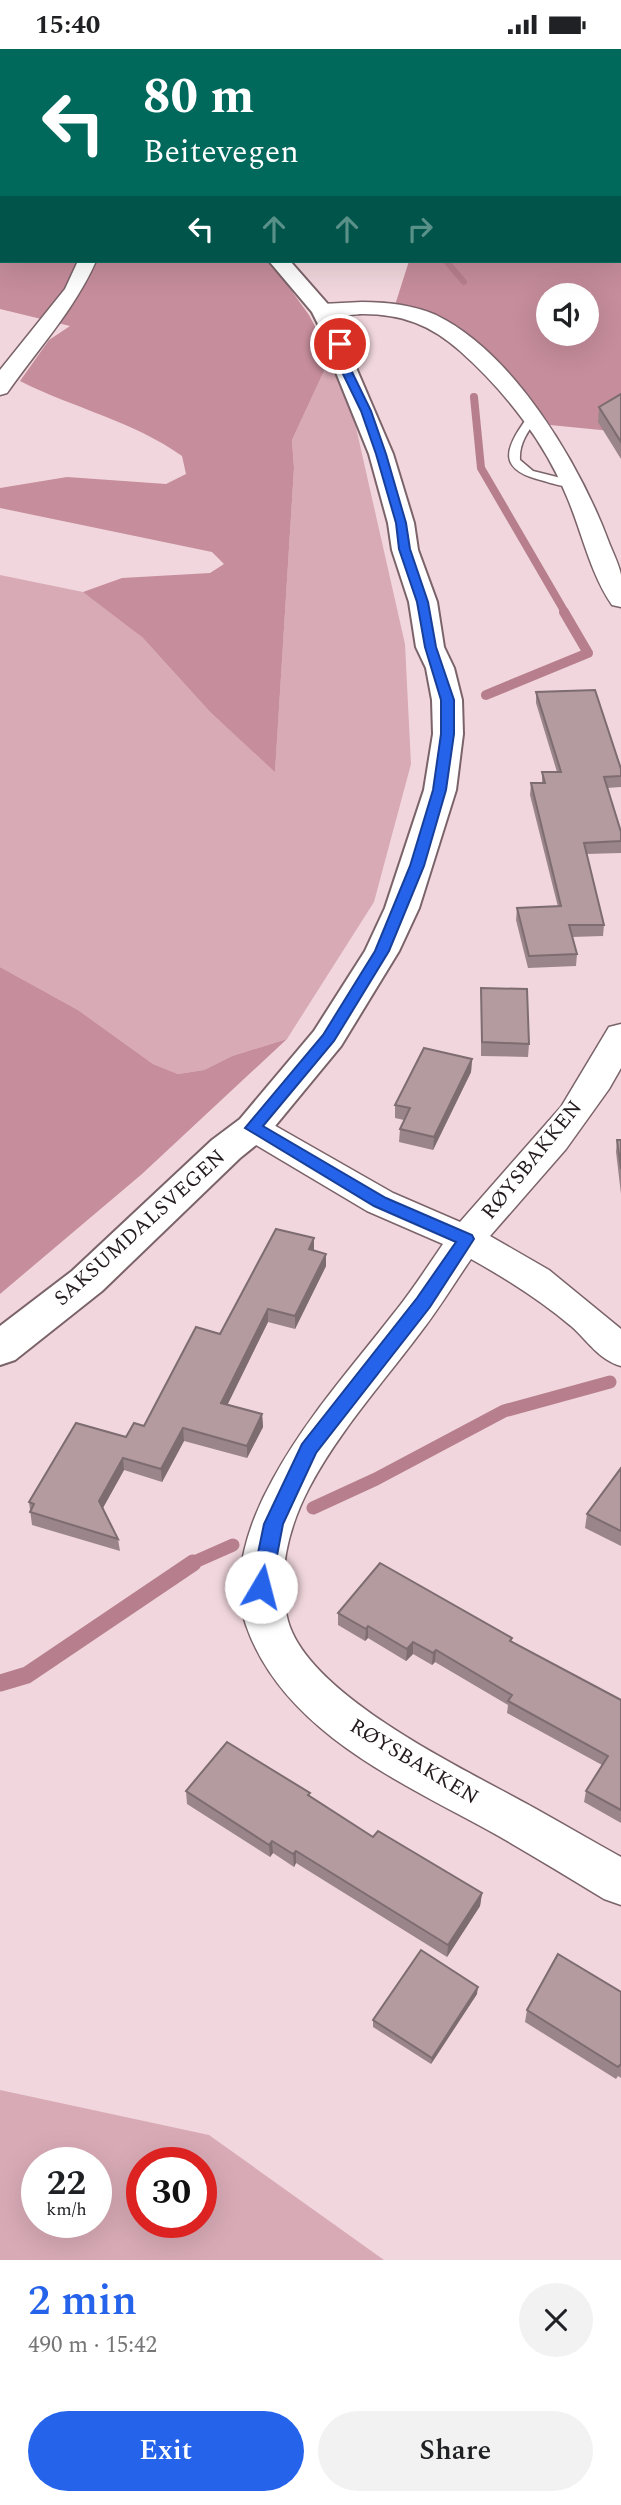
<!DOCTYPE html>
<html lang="en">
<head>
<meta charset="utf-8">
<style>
	:root { --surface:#fff; --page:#f2f2f2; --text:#202124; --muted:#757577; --accent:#2563eb }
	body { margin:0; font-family:Spectral,serif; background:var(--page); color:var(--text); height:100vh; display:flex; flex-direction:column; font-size:26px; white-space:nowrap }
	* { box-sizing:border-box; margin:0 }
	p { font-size:23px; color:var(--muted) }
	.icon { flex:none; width:38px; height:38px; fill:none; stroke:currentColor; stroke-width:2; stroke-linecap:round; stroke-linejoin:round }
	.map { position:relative; height:2211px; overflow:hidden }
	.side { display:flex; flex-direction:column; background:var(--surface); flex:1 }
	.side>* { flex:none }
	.top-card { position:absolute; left:0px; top:0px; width:621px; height:214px; box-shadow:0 7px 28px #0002; background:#00695c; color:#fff; overflow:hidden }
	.controls { position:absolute; left:536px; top:234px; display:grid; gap:14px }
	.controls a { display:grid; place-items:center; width:63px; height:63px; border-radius:50%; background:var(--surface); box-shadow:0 7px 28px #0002; font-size:35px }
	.speed { position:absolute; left:21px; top:2098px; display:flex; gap:14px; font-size:35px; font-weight:700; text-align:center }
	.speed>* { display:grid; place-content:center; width:91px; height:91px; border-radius:50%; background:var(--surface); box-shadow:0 7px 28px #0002; line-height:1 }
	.speed small { font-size:18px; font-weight:400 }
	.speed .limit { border:10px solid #d22; background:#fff; color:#111 }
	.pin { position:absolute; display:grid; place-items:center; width:60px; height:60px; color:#fff; margin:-30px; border:4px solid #fff; border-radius:50%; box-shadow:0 2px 7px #0007 }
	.me { position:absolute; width:77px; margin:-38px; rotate:8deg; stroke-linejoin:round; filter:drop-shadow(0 0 5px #0008) }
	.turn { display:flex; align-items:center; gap:24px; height:147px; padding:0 28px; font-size:32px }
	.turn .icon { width:91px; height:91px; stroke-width:2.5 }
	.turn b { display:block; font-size:49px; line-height:60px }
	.lanes { display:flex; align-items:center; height:66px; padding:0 28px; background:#0003; justify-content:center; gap:35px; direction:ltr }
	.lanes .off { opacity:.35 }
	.round { display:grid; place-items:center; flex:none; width:74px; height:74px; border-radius:37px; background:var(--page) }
	.summary { display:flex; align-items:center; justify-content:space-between; height:119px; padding:0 28px }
	h1 { font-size:42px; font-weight:600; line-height:52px; color:var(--accent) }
	.button { display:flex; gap:14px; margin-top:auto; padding:14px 28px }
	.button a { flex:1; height:80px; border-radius:42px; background:var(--accent); color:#fff; font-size:28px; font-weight:600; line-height:80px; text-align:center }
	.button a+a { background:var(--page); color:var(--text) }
	.status { display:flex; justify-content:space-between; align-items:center; height:49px; padding:0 35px; background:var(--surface); direction:ltr }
	.status svg { height:19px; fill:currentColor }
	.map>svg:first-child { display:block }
	.green { fill:#d8aab6; fill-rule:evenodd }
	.forest { fill:#c68d9c; fill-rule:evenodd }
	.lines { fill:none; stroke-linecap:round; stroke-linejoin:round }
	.stream-far4 { stroke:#b77f8e; stroke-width:6 }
	.stream-far3 { stroke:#b77f8e; stroke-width:8 }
	.stream-far2 { stroke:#b77f8e; stroke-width:10 }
	.stream-far1 { stroke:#b77f8e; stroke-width:13 }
	.stream { stroke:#b77f8e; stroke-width:17 }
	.lane-casing { stroke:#7a6369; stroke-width:3 }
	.street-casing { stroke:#7a6369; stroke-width:3 }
	.secondary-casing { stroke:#7a6369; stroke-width:4 }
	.lane { fill:#fff; fill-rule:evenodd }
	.street { fill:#fff; fill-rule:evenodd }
	.secondary { fill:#fff; fill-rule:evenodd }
	.wall { fill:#9a858a }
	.shaded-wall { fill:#7d6c70 }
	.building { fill:#b39ba0; stroke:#7d6c70; stroke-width:2 }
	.route { fill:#2563eb; stroke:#184099; stroke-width:2 }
	.labels { text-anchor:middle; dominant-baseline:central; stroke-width:7; stroke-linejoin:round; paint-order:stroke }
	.street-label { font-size:21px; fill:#241b1d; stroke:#fff }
</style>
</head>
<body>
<div class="status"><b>15:40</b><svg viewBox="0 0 49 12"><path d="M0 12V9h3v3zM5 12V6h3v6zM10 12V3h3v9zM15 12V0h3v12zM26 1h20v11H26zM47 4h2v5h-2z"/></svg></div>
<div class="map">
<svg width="621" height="2211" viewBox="0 0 621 2211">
	<rect width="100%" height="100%" fill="#f1d7dd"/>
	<!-- green -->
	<g class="green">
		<polygon points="331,307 355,374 405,595 411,715 374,853 287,990 232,1007 204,1021 178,1025 153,1015 78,961 0,918 0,526 83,543 106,558 142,588 210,663 275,722 294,419 292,391"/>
		<path d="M 0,2041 L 209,2086 L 384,2211 L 0,2211 ZM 37,2114 L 96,2114 L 96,2174 L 37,2174 ZM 142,2114 L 201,2114 L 201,2174 L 142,2174 Z"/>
	</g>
	<!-- forest -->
	<g class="forest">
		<path d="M 0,0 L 71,2 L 2,2 L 2,212 L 270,212 L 309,266 L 331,307 L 292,391 L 294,419 L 275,723 L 210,663 L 142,588 L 83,543 L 122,529 L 210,524 L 224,515 L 212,503 L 0,459 L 0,439 L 67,428 L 166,435 L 186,425 L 182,407 C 133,372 73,359 20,332 L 49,291 L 70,277 L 0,260 Z"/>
		<path d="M 620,47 L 621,47 L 621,383 L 550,376 C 504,324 468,267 395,256 L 409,212 L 620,212 ZM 548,247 L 586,247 L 586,285 L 548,285 Z"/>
		<polygon points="0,918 78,961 153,1015 178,1025 204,1021 232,1007 287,990 142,1125 0,1245"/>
	</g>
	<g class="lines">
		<!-- stream-far4 -->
		<polyline class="stream-far4" points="446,212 464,233"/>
		<!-- stream-far3 -->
		<polyline class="stream-far3" points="474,348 481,419 566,565"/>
		<!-- stream-far2 -->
		<polyline class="stream-far2" points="486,646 588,604 564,563"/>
		<!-- stream-far1 -->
		<g class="stream-far1">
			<polyline points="313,1459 376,1430 504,1362 610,1333"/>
			<polyline points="190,1515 233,1496"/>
		</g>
		<!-- stream -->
		<polyline class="stream" points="0,1634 27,1626 193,1514"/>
		<defs>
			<path id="lane" d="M 527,369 L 536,371 C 527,384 519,395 520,411 L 533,422 L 577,433 L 577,437 C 566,439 554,435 544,432 C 497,421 504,401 527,369 Z"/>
			<g id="street">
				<path d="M 78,212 L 96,212 C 75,260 37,301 7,344 L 0,346 L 0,321 L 65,240 Z"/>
				<path d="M 362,253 C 387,253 413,256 436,266 C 513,303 579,414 608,491 C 612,502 619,515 621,526 C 621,536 621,548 621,558 L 612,556 C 590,524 582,483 567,448 C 545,393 504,341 460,302 C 431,276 402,265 363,265 C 350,265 321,273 312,261 L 322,255 Z"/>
				<path d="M 621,975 L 621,1019 L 609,1040 L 566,1100 L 490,1187 L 549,1221 L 621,1280 L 621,1317 C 599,1311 588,1292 571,1277 C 540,1251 507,1230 471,1210 C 453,1236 437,1263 417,1288 C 380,1337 338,1384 309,1439 C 288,1479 276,1528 288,1572 C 309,1647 464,1720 529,1756 C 560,1773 590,1791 621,1808 L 621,1856 L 604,1850 C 568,1828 532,1806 495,1785 C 403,1734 283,1683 246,1576 C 229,1529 250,1471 273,1430 C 306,1369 352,1318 394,1264 C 412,1242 427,1218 443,1195 L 367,1162 L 241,1087 L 236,1079 L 241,1071 L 253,1068 L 265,1071 L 393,1144 L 460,1173 L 561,1058 L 609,978 Z"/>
			</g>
			<g id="secondary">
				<polygon points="81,0 98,0 99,2 82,2"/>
				<polygon points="258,0 278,0 279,2 259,2"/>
				<rect x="620" y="40" width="1" height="10"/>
				<polygon points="269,212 290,212 333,261 350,295 357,321 393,405 414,474 418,501 437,553 444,598 454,619 462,651 463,685 456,741 419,859 399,902 341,997 266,1088 240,1109 102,1242 15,1311 0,1316 0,1277 72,1222 212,1091 240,1070 314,982 365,902 385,859 424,741 433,685 432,651 426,619 416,598 409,553 392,501 388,474 369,405 335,321 328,295 312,263"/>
			</g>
		</defs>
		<!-- lane casing -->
		<use href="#lane" class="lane-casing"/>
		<!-- street casing -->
		<use href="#street" class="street-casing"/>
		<!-- secondary casing -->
		<use href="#secondary" class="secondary-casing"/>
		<!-- lane -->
		<use href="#lane" class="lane"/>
		<!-- street -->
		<use href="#street" class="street"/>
		<!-- secondary -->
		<use href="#secondary" class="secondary"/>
	</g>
	<!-- wall -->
	<g class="wall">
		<polygon points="621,345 621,410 598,373 599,358"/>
		<polygon points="536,643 621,720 621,738 607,739 621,783 621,804 586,805 604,876 603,887 572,888 577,905 576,917 528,919 516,871 517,859 558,858 530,746 531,734 542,734 542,723 557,723 536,654"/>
		<polygon points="481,939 529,995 528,1008 481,1007"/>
		<polygon points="472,1010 471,1023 433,1101 399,1093 400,1080 404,1071 395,1069 395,1056"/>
		<polygon points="617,1091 621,1091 621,1145 616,1103"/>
		<polygon points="314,1202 326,1205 326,1217 295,1280 268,1273 227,1356 262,1365 263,1378 247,1409 184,1392 162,1433 124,1421 103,1459 118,1490 120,1502 32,1476 29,1453 126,1388 144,1377"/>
		<polygon points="621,1419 621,1497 585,1479 587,1465"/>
		<polygon points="338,1564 512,1589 511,1592 621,1651 621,1774 584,1753 586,1742 602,1716 507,1664 508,1656 435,1613 432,1616 413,1605 406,1612 368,1589 365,1592 338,1576"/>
		<polygon points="186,1742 310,1748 373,1788 482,1844 480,1857 447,1908 296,1814 294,1818 273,1804 270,1808 187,1755"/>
		<polygon points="621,1943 621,2029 618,2027 616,2030 525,1973 527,1961"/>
		<polygon points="477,1945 431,2015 373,1978 373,1971"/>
	</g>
	<!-- shaded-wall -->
	<g class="shaded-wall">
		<polygon points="472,1010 471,1023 433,1101 434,1088"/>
		<polygon points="314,1189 314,1202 309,1200"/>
		<polygon points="326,1205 326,1217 295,1280 295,1267"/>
		<polygon points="268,1260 268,1273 222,1367 221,1354"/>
		<polygon points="262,1365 263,1378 247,1409 247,1397"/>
		<polygon points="183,1379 184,1392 162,1433 161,1420"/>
		<polygon points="123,1409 124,1421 100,1464 99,1452"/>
		<polygon points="368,1577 368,1589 365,1592 366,1580"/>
		<polygon points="413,1593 413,1605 406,1612 407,1600"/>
		<polygon points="436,1601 435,1613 432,1616 433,1604"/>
		<polygon points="272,1792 273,1804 270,1808 269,1796"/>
		<polygon points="296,1802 296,1814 294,1818 293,1805"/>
		<polygon points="482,1844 480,1857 447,1908 448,1896"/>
		<polygon points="478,1938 477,1945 431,2015 432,2009"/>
	</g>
	<!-- building -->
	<g class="building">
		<polygon points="621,345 621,393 599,358"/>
		<polygon points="595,641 621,720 621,727 604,728 621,783 621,792 584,794 604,876 569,876 577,905 529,907 517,859 561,857 531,734 545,734 542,723 561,723 536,643"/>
		<polygon points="481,939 527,940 529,995 482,993"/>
		<polygon points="424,999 472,1010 434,1088 400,1080 410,1059 395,1056"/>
		<polygon points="617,1091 621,1091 621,1120"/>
		<polygon points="276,1180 314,1189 309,1200 326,1205 295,1267 268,1260 221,1354 262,1365 247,1397 183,1379 161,1420 123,1409 99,1452 118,1490 30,1463 34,1455 29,1453 76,1374 126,1388 134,1374 144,1377 196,1278 220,1285"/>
		<polygon points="621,1419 621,1482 587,1465"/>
		<polygon points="380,1514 512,1589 510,1592 621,1651 621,1761 586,1742 608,1707 508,1652 512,1646 436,1601 433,1604 413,1593 407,1600 368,1577 366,1580 338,1564"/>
		<polygon points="227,1693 310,1744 308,1746 373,1788 378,1782 482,1844 448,1896 296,1802 293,1805 272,1792 269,1796 186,1742"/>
		<polygon points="421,1901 478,1938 432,2009 373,1971"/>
		<polygon points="558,1905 621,1943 621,2015 618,2018 527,1961"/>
	</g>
	<!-- route -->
	<polygon class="route" points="340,292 344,295 351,321 371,362 386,405 406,474 410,500 428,553 436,598 454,651 454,685 446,741 424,817 389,902 334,992 263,1077 386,1149 472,1186 474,1190 430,1258 316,1404 283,1475 271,1538 268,1544 254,1544 251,1538 264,1475 302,1395 417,1249 456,1193 374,1157 245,1079 323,986 375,902 410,817 433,741 441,685 441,651 425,598 417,553 399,500 396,474 376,405 361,362 341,321 335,295"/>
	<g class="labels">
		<!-- street labels -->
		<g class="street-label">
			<text transform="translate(532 1111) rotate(-51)">RØYSBAKKEN</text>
			<text transform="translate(140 1179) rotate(-42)">SAKSUMDALSVEGEN</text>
			<text transform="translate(414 1713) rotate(31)">RØYSBAKKEN</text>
		</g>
	</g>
</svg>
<div class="controls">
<a><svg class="icon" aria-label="sound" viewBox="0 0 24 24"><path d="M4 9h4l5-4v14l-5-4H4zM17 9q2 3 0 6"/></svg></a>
</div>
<div class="speed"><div>22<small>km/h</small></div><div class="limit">30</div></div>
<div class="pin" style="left:340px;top:295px;background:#d93025"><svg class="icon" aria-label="arrive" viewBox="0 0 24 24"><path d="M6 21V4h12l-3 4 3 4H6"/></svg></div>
<svg class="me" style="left:261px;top:1538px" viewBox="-20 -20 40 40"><circle r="19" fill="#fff"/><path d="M0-13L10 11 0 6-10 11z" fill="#2563eb"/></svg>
<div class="top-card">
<div class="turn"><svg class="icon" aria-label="left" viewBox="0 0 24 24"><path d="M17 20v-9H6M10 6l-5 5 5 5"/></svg><div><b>80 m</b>Beitevegen</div></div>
<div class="lanes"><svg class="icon" aria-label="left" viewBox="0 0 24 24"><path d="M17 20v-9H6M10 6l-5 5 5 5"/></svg><svg class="icon off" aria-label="ahead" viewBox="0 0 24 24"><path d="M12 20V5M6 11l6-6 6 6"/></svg><svg class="icon off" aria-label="ahead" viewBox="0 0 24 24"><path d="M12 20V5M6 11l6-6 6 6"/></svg><svg class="icon off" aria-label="right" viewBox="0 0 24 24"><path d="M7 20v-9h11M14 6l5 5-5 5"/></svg></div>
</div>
</div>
<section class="side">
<div class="summary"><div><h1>2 min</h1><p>490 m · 15:42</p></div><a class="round"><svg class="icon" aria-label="close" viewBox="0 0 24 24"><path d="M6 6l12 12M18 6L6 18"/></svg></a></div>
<div class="button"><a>Exit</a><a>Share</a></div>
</section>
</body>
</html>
